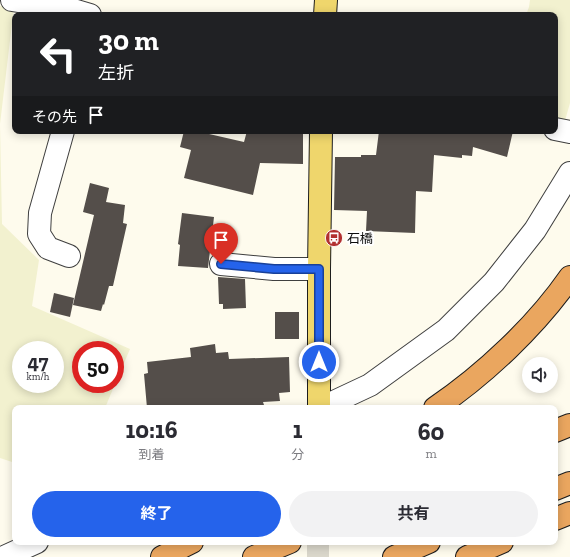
<!DOCTYPE html>
<html lang="ja">
<head>
<meta charset="utf-8">
<style>
	:root { --surface:#fff; --page:#f2f2f3; --text:#2b2b33; --muted:#7c7c81; --accent:#2563eb }
	body { margin:0; font-family:"Zilla Slab","Noto Sans JP",serif; background:var(--page); color:var(--text); height:100vh; display:flex; flex-direction:column; font-size:15px; white-space:nowrap }
	* { box-sizing:border-box; margin:0 }
	p { font-size:13px; color:var(--muted) }
	.icon { flex:none; width:22px; height:22px; fill:none; stroke:currentColor; stroke-width:2; stroke-linecap:round; stroke-linejoin:round }
	.map { position:relative; flex:1; overflow:hidden }
	.details { position:absolute; left:12px; top:405px; width:546px; height:140px; display:flex; flex-direction:column; background:var(--surface); border-radius:8px; box-shadow:0 2px 10px #0003 }
	.details>* { flex:none }
	.top-card { position:absolute; left:12px; top:12px; width:546px; height:122px; border-radius:8px; box-shadow:0 2px 10px #0003; background:#202124; color:#fff; overflow:hidden }
	.tools { position:absolute; left:522px; top:357px; display:grid; gap:8px }
	.tools a { display:grid; place-items:center; width:36px; height:36px; border-radius:50%; background:var(--surface); box-shadow:0 2px 10px #0003; font-size:20px }
	.speed { position:absolute; left:12px; top:341px; display:flex; gap:8px; font-size:20px; font-weight:700; text-align:center }
	.speed>* { display:grid; place-content:center; width:52px; height:52px; border-radius:50%; background:var(--surface); box-shadow:0 2px 10px #0003; line-height:1 }
	.speed small { font-size:10px; font-weight:400 }
	.speed .limit { border:6px solid #d22; background:#fff; color:#111 }
	.pin { position:absolute; display:grid; place-items:center; width:34px; height:34px; color:#fff; margin:-41px -17px; border-radius:50% 50% 50% 0; rotate:-45deg; box-shadow:0 0 4px #0007 }
	.pin .icon { rotate:45deg }
	.me { position:absolute; width:44px; margin:-22px; rotate:0deg; stroke-linejoin:round; filter:drop-shadow(0 0 3px #0008) }
	.turn { display:flex; align-items:center; gap:14px; height:84px; padding:0 20px; font-size:18px }
	.turn .icon { width:52px; height:52px; stroke-width:2.5 }
	.turn b { display:block; font-size:28px; line-height:34px }
	.then { display:flex; align-items:center; height:38px; padding:0 20px; background:#0003; gap:8px; font-size:15px }
	.eta { display:flex; justify-content:space-evenly; align-items:center; height:68px; text-align:center }
	.eta b { font-size:24px; font-weight:700; line-height:28px }
	.action { display:flex; gap:8px; margin-top:auto; padding:8px 20px }
	.action a { flex:1; height:46px; border-radius:24px; background:var(--accent); color:#fff; font-size:16px; font-weight:700; line-height:46px; text-align:center }
	.action a+a { background:var(--page); color:var(--text) }
	.map>svg:first-child { display:block }
	.farmland { fill:#f2f1cf; fill-rule:evenodd }
	.building { fill:#544e4a }
	.lines { fill:none; stroke-linecap:round; stroke-linejoin:round }
	.major-tunnel { stroke:#dad7cb; stroke-width:22; stroke-dasharray:22 11; stroke-linecap:butt }
	.minor-casing { stroke:#3f3f3f; stroke-width:24 }
	.major-casing { stroke:#1d1d1d; stroke-width:24 }
	.highway-casing { stroke:#1d1d1d; stroke-width:24 }
	.minor { stroke:#fff; stroke-width:22 }
	.major { stroke:#efd66c; stroke-width:22 }
	.highway { stroke:#eaa65f; stroke-width:22 }
	.route-casing { stroke:#184099; stroke-width:10 }
	.route { stroke:#2563eb; stroke-width:7 }
	.labels { text-anchor:middle; dominant-baseline:central; stroke-width:4; stroke-linejoin:round; paint-order:stroke }
	.poi-label { font-size:13px; fill:#0c0c0c; stroke:#fff; text-anchor:start }
</style>
</head>
<body>
<div class="map">
<svg width="570" height="557" viewBox="0 0 570 557">
	<rect width="100%" height="100%" fill="#fefbed"/>
	<!-- farmland -->
	<g class="farmland">
		<polygon points="530,0 570,0 570,103 564,124 555,121 555,15 526,15 529,7"/>
		<path d="M 0,6 L 14,7 L 0,124 L 2,224 L 39,260 L 32,306 L 130,349 L 115,384 L 115,350 L 81,350 L 81,384 L 115,384 L 105,408 L 15,408 L 15,463 L 0,458 ZM 21,350 L 55,350 L 55,384 L 21,384 Z"/>
	</g>
	<!-- building -->
	<g class="building">
		<polygon points="184,131 196,131 244,142 247,131 303,131 303,164 260,163 253,195 184,178 191,150 180,147"/>
		<polygon points="379,131 513,131 507,157 473,147 472,156 462,155 462,158 434,155 432,192 416,191 415,233 366,231 367,211 334,210 335,157 361,157 361,155 376,155"/>
		<polygon points="90,183 109,188 106,202 125,205 123,223 127,224 113,286 109,286 104,305 103,304 101,311 73,305 94,215 83,212"/>
		<polygon points="182,213 214,217 208,268 178,266 180,245 178,244"/>
		<polygon points="218,277 245,279 246,308 223,309 223,304 219,304"/>
		<polygon points="54,293 74,298 70,317 50,312"/>
		<rect x="275" y="312" width="24" height="27"/>
		<polygon points="215,344 216,353 228,352 229,359 289,357 290,392 279,393 280,401 263,402 265,408 147,408 144,374 148,373 147,362 191,357 190,348"/>
	</g>
	<g class="lines">
		<!-- major-tunnel -->
		<polyline class="major-tunnel" points="318,557 318,542"/>
		<defs>
			<g id="minor">
				<polyline points="12,0 73,10 90,15"/>
				<polyline points="555,129 570,132"/>
				<polyline points="63,131 40,213 39,234 48,248 69,256"/>
				<polyline points="221,264 274,269 319,269"/>
				<polyline points="321,408 370,385 446,330 494,282 535,230 570,173"/>
				<polyline points="4,557 37,542"/>
			</g>
			<g id="major">
				<polyline points="325,15 326,0"/>
				<polyline points="319,408 319,269 321,131"/>
			</g>
			<g id="highway">
				<path d="M 435,408 C 484,375 536,326 570,277"/>
				<polyline points="555,431 570,425"/>
				<polyline points="555,489 570,483"/>
				<polyline points="555,519 570,513"/>
				<polyline points="162,557 192,542"/>
				<polyline points="254,557 290,542"/>
				<polyline points="394,557 429,542"/>
				<polyline points="467,557 502,542"/>
			</g>
		</defs>
		<!-- minor casing -->
		<use href="#minor" class="minor-casing"/>
		<!-- major casing -->
		<use href="#major" class="major-casing"/>
		<!-- highway casing -->
		<use href="#highway" class="highway-casing"/>
		<!-- minor -->
		<use href="#minor" class="minor"/>
		<!-- major -->
		<use href="#major" class="major"/>
		<!-- highway -->
		<use href="#highway" class="highway"/>
	</g>
	<g class="lines">
		<defs>
			<polyline id="route" points="221,264 274,269 319,269 319,362"/>
		</defs>
		<!-- route casing -->
		<use href="#route" class="route-casing"/>
		<!-- route -->
		<use href="#route" class="route"/>
	</g>
	<!-- icons -->
	<defs>
		<symbol id="bus-disc" viewBox="-11 -11 22 22"><circle r="9.5" fill="#b2302f" stroke="#fff"/><path d="M-5-6H5V4H4V6H2V4H-2V6H-4V4H-5ZM-3.5-4V0h7V-4ZM-3.5 1.2v1.5H-2V1.2ZM2 1.2v1.5H3.5V1.2Z" fill="#fff"/></symbol>
	</defs>
	<g fill-rule="evenodd">
		<use href="#bus-disc" x="324" y="228" width="20" height="20"/>
	</g>
	<g class="labels">
		<!-- poi labels -->
		<g class="poi-label">
			<text x="347" y="238">石橋</text>
		</g>
	</g>
</svg>
<div class="tools">
<a><svg class="icon" aria-label="sound" viewBox="0 0 24 24"><path d="M4 9h4l5-4v14l-5-4H4zM17 9q2 3 0 6"/></svg></a>
</div>
<div class="speed"><div>47<small>km/h</small></div><div class="limit">50</div></div>
<div class="pin" style="left:221px;top:264px;background:#d93025"><svg class="icon" aria-label="arrive" viewBox="0 0 24 24"><path d="M6 21V4h12l-3 4 3 4H6"/></svg></div>
<svg class="me" style="left:319px;top:362px" viewBox="-20 -20 40 40"><circle r="17" fill="#2563eb" stroke="#fff" stroke-width="3"/><path d="M0-11L8 9 0 5-8 9z" fill="#fff"/></svg>
<div class="top-card">
<div class="turn"><svg class="icon" aria-label="left" viewBox="0 0 24 24"><path d="M17 20v-9H6M10 6l-5 5 5 5"/></svg><div><b>30 m</b>左折</div></div>
<div class="then">その先<svg class="icon" aria-label="arrive" viewBox="0 0 24 24"><path d="M6 21V4h12l-3 4 3 4H6"/></svg></div>
</div>
<section class="details">
<div class="eta">
<div><b>10:16</b><p>到着</p></div>
<div><b>1</b><p>分</p></div>
<div><b>60</b><p>m</p></div>
</div>
<div class="action"><a>終了</a><a>共有</a></div>
</section>
</div>
</body>
</html>
